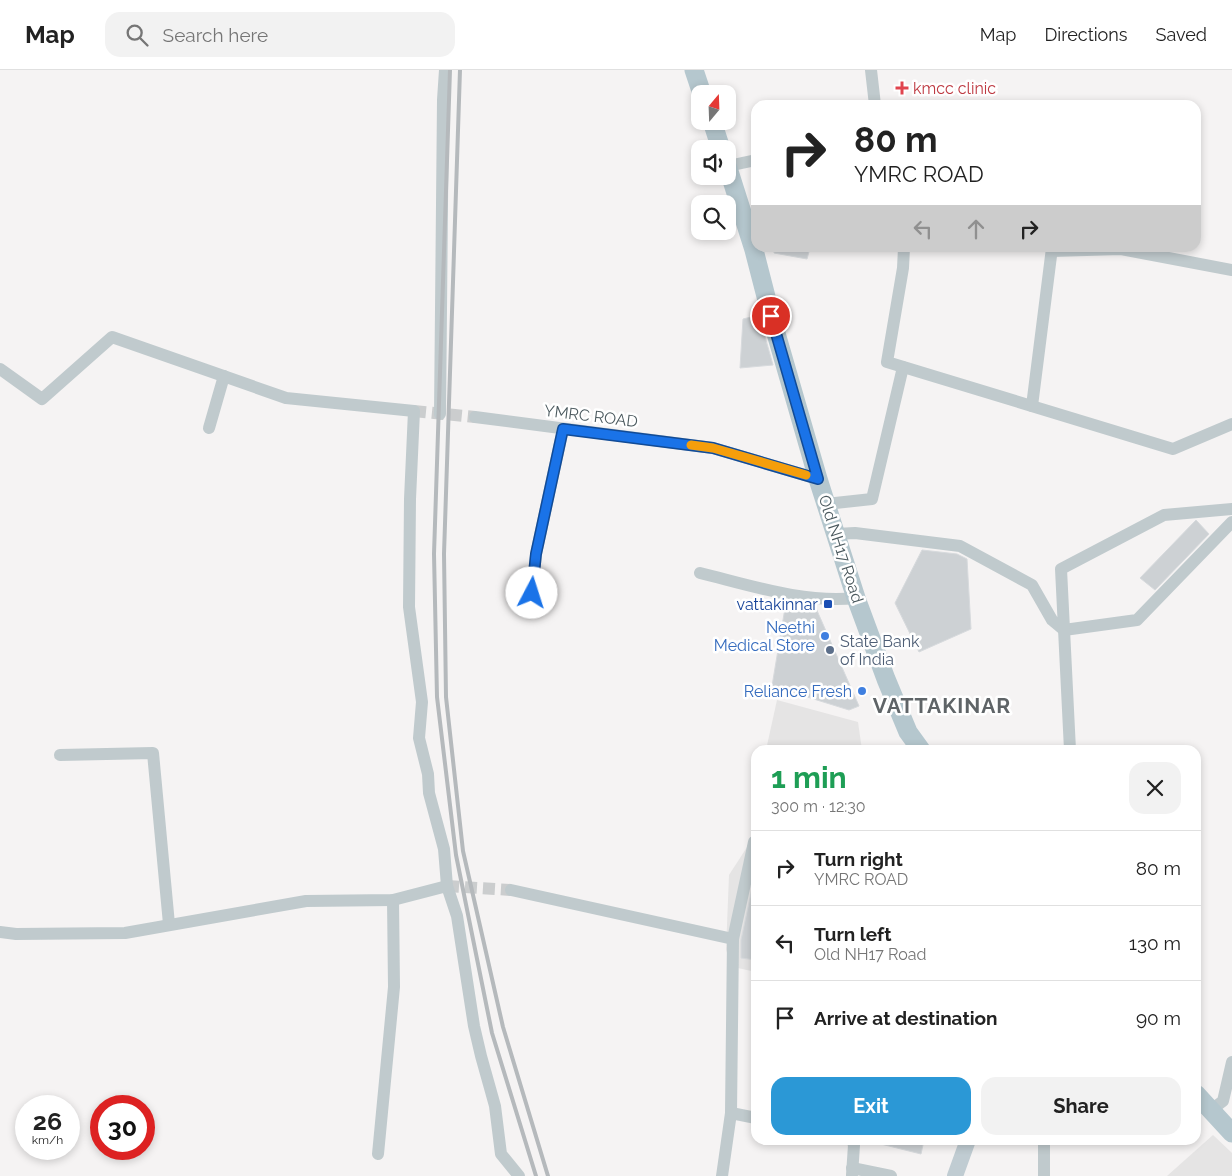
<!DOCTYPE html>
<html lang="en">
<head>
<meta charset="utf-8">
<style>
	:root { --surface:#fff; --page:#f2f2f2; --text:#222; --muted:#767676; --line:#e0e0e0; --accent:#2b98d6 }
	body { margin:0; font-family:Raleway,sans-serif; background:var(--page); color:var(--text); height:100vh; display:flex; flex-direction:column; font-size:19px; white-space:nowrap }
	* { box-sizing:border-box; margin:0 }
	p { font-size:16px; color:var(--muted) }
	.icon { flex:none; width:28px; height:28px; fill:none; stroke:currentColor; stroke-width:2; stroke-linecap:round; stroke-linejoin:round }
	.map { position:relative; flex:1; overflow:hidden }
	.details { position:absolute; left:751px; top:675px; width:450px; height:400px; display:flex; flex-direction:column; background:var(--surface); border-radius:15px; box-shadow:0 2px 8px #0003 }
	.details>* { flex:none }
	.hud { position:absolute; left:751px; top:30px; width:450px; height:152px; border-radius:15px; box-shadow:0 2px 8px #0003; background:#fff; color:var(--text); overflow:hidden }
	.needle { width:32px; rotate:19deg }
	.controls { position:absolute; left:691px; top:15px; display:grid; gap:10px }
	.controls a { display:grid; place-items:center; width:45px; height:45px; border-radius:10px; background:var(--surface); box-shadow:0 2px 8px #0003; font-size:25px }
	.speed { position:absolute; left:15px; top:1025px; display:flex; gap:10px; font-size:25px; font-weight:700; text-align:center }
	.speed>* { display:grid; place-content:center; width:65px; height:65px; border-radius:50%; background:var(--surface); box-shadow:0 2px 8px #0003; line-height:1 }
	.speed small { font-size:12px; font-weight:400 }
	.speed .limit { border:8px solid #d22; background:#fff; color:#111 }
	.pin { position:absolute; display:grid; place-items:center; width:42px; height:42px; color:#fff; margin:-21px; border:2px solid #fff; border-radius:50%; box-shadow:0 1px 5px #0007 }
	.me { position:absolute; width:55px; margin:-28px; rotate:5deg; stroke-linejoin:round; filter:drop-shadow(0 0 4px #0008) }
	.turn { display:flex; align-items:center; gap:18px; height:105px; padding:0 20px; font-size:22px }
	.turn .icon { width:65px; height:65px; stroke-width:2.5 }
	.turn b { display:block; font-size:35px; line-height:42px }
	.lanes { display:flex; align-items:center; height:48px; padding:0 20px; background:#0003; justify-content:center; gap:25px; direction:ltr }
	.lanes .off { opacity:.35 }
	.round { display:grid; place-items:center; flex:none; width:52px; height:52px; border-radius:15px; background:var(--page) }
	.headline { display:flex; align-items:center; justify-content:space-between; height:85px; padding:0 20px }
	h1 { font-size:30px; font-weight:700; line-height:38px; color:#1e9e55 }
	.button { display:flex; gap:10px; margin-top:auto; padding:10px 20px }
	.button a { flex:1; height:58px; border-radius:15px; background:var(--accent); color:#fff; font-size:20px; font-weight:700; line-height:58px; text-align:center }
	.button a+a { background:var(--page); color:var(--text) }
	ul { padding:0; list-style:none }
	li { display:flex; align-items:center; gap:15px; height:75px; padding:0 20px; border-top:1px solid var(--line) }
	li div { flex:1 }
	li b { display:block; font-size:19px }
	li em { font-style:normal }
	header { display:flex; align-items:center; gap:30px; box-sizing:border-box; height:70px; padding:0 25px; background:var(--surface); border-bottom:1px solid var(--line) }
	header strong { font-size:24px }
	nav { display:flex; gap:28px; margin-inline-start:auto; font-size:18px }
	.search { width:350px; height:45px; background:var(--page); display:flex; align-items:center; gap:12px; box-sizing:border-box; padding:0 18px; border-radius:15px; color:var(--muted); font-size:19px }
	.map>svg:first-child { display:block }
	.education { fill:#e5e4e4 }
	.building { fill:#cdd1d4; stroke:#d7dadd }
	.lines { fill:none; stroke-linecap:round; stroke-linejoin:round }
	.street-tunnel { stroke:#cbcdce; stroke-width:12; stroke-dasharray:12 6; stroke-linecap:butt }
	.street { stroke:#c0cacd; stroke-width:12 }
	.secondary { stroke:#c0ccd2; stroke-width:16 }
	.primary { stroke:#b5c7ce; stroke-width:19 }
	.rail { stroke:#b5b9bc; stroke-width:4 }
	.route-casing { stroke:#114b97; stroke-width:12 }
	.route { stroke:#1a73e8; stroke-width:9 }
	.slow { stroke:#f59e0b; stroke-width:9 }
	.health-dot { fill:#e0444e; stroke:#fff; stroke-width:2 }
	.transit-dot { fill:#1a4fb4; stroke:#fff; stroke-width:2 }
	.shop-dot { fill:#3f7fe0; stroke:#fff; stroke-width:2 }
	.service-dot { fill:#5c6f8a; stroke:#fff; stroke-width:2 }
	.labels { text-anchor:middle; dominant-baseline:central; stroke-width:5; stroke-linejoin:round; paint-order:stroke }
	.health-label { font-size:16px; fill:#be3a42; stroke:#fff; text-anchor:start }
	.street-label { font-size:16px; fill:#4c5a5f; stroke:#fff }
	.transit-label { font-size:16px; fill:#164399; stroke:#fff; text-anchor:end }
	.shop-label { font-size:16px; fill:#366cbe; stroke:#fff; text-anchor:end }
	.service-label { font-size:16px; fill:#4e5e75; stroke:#fff; text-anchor:start }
	.district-label { font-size:21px; font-weight:bold; letter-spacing:1px; fill:#5f6467; stroke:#fff }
</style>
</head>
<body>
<header>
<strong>Map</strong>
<div class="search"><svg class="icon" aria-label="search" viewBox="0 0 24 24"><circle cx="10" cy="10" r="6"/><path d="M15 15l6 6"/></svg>Search here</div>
<nav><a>Map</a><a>Directions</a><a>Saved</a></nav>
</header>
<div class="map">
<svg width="1232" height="1106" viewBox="0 0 1232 1106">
	<rect width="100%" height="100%" fill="#f5f3f3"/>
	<!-- education -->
	<g class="education">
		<polygon points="777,630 858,652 862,680 766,680"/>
		<polygon points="751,771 756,772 756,902 733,897 726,880 729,805"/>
		<polygon points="1213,1065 1232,1083 1232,1106 1167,1106"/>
	</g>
	<!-- building -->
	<g class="building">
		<polygon points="774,178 810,178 807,189 774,183"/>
		<polygon points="759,245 773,295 740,298 743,249"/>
		<polygon points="1196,450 1209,464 1155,520 1140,508"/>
		<polygon points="922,480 957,484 967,489 971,559 919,582 895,533"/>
		<polygon points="786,532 815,536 859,636 849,640 772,616"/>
		<polygon points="756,800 756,890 741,888 741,870"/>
		<polygon points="881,1070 924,1070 921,1084 881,1074"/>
	</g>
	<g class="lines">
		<!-- street-tunnel -->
		<g class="street-tunnel">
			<polyline points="414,341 475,347"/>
			<polyline points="447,816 511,820"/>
		</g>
		<!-- street -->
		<g class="street">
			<polyline points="871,0 875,35"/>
			<polyline points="728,96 756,90"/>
			<polyline points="904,178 903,198 887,292 1173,379 1232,354"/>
			<polyline points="1052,181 1121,179 1232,200"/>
			<polyline points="0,299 42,329 112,267 286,328 414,341 410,429 409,537 422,632 419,668 428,704 429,723 444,779 447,816 457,846 474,956 481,986 495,1036 501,1084 519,1106"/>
			<polyline points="1032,336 1052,178"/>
			<polyline points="440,344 443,30 445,0"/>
			<polyline points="475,347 713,378 818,409"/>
			<polyline points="209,358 224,306"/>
			<polyline points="826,434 872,429 903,297"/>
			<polyline points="836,464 855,463 960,476 1032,515 1052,550 1064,560 1137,550 1232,452"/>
			<path d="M 700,503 C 749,515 806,534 856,528"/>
			<polyline points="532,523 536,484 563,359"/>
			<polyline points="1070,680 1061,499 1164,445 1232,439"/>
			<polyline points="60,685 153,683 169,854"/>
			<polyline points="511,820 733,869 754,772 756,772"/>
			<polyline points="0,862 16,864 125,863 306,831 393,830 447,816"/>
			<polyline points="1211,1040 1223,1031 1232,992"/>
			<polyline points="731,1043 756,1048"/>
			<polyline points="378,1084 394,917 393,830"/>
			<polyline points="852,1098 891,1106"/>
			<polyline points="852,1105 854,1075 852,1070"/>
			<polyline points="722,1106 731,1043 733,869"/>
			<polyline points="1044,1106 1044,1070"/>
		</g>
		<!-- secondary -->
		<polyline class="secondary" points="955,1106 968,1070"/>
		<!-- primary -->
		<g class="primary">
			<polyline points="694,0 702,24"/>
			<polyline points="712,51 721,79"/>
			<polyline points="728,98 754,180 771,246 818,409 856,528 886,609 908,662 921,680"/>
			<polyline points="1196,1024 1232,1063"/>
		</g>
		<!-- rail -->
		<g class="rail">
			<polyline points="450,0 434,484 437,627 456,785 492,963 536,1106"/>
			<polyline points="460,0 444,484 446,627 463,781 503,957 548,1106"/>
		</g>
	</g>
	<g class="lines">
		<defs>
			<polyline id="route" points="532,523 536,484 563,359 713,378 818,409 771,246"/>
		</defs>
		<!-- route casing -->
		<use href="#route" class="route-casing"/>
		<!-- route -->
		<use href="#route" class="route"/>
		<!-- slow -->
		<polyline class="slow" points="691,375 713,378 806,405"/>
	</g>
	<!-- markers -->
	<path class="health-dot" d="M899.5 10.5h5v5h5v5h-5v5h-5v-5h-5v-5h5z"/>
	<rect class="transit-dot" x="823" y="529" width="10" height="10" rx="2.5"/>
	<g class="shop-dot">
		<circle cx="825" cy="566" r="5"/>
		<circle cx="862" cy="621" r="5"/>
	</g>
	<circle class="service-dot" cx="830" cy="580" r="5"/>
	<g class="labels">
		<!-- health labels -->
		<g class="health-label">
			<text x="913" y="18">kmcc clinic</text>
		</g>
		<!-- street labels -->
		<g class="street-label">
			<text transform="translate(591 346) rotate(7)">YMRC ROAD</text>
			<text transform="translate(841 479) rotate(72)">Old NH17 Road</text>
		</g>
		<!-- transit labels -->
		<g class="transit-label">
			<text x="818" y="534">vattakinnar</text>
		</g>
		<!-- shop labels -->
		<g class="shop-label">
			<text x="815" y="557">Neethi<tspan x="815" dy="18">Medical Store</tspan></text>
			<text x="852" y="621">Reliance Fresh</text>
		</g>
		<!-- service labels -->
		<g class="service-label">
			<text x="840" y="571">State Bank<tspan x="840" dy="18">of India</tspan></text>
		</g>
		<!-- district labels -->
		<g class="district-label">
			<text x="942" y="635">VATTAKINAR</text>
		</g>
	</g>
</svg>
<div class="controls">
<a><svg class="needle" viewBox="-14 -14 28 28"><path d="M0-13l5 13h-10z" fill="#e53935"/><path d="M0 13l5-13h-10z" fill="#767676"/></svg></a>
<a><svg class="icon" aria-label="sound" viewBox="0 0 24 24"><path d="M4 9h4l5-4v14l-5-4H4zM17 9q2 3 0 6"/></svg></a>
<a><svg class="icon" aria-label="search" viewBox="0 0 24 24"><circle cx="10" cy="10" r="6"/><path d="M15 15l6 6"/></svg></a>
</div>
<div class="speed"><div>26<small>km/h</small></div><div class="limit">30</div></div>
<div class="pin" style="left:771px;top:246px;background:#d93025"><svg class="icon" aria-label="arrive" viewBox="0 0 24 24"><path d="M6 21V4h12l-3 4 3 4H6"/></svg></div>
<svg class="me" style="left:532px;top:523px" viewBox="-20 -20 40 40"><circle r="19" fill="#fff"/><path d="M0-13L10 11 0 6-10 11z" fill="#1a73e8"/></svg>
<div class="hud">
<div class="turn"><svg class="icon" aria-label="right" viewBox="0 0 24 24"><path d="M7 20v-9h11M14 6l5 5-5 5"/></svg><div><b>80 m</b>YMRC ROAD</div></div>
<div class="lanes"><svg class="icon off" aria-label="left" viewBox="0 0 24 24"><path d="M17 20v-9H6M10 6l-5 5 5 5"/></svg><svg class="icon off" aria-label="ahead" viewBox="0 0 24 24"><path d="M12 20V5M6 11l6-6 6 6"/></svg><svg class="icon" aria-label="right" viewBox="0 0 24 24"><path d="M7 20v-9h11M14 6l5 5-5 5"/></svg></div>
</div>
<section class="details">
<div class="headline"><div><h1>1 min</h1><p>300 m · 12:30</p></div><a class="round"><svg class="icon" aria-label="close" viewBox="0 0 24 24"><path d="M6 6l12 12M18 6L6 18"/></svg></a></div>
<ul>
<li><svg class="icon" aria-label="right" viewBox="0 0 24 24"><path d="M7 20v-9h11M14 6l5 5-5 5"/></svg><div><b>Turn right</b><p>YMRC ROAD</p></div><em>80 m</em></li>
<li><svg class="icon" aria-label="left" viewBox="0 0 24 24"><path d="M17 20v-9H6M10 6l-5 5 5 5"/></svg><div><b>Turn left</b><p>Old NH17 Road</p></div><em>130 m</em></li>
<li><svg class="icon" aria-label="arrive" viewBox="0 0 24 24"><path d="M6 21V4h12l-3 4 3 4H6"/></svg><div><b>Arrive at destination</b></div><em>90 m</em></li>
</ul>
<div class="button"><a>Exit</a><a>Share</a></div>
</section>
</div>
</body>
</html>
